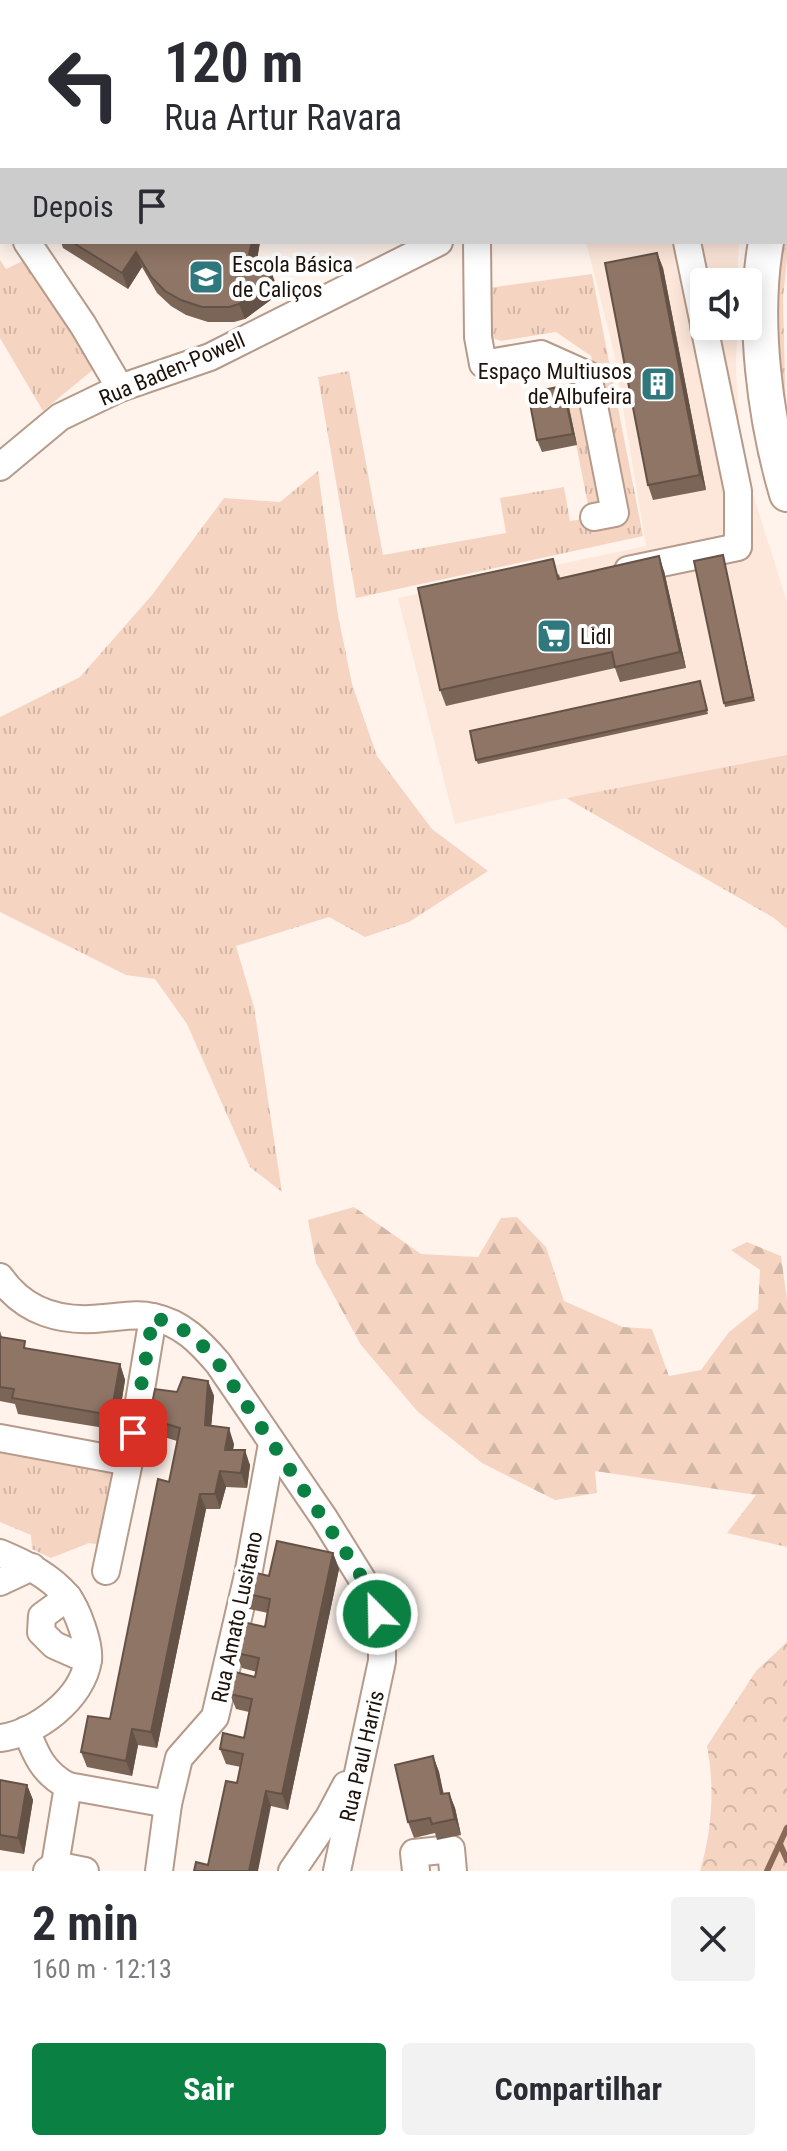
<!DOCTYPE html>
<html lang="pt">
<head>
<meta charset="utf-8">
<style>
	:root { --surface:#fff; --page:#f2f2f3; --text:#2b2b33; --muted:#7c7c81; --accent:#0b8043 }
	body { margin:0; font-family:"Roboto Condensed",sans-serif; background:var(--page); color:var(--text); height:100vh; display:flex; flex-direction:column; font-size:30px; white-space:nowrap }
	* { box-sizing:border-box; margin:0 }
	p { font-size:26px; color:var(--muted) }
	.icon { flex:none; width:44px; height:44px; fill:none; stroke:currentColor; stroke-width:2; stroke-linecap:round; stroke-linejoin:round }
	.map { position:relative; height:1871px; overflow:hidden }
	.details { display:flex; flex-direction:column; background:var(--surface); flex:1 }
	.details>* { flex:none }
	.guide { position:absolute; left:0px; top:0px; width:788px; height:244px; box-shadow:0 4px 20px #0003; background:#fff; color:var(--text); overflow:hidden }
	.tools { position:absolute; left:690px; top:268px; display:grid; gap:16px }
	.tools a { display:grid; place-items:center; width:72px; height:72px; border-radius:8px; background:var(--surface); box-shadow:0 4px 20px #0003; font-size:40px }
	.pin { position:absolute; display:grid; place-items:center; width:68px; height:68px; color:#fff; margin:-34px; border-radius:16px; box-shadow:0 4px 12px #0006 }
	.me { position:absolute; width:88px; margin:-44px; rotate:337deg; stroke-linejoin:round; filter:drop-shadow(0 0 6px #0008) }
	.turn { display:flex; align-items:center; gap:28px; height:168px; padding:0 32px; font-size:36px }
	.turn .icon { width:104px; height:104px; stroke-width:2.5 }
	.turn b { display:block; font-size:56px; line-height:68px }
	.then { display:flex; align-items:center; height:76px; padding:0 32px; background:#0003; gap:16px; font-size:30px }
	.round { display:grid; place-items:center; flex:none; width:84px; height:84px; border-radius:8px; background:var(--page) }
	.overview { display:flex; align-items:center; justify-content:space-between; height:136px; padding:0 32px }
	h1 { font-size:48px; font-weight:700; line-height:60px }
	.primary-button { display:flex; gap:16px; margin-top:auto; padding:16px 32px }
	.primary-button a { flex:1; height:92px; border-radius:8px; background:var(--accent); color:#fff; font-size:32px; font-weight:700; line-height:92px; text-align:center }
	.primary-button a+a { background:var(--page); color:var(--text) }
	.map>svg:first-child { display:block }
	.built { fill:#fde7da }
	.grass { fill:url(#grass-tufts) }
	.forest { fill:url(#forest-firs) }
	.park { fill:url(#park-crowns) }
	.pitch { fill:#f5d5c2 }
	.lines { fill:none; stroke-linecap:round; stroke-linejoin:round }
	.stream { stroke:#8b6956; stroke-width:6 }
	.minor-casing { stroke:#b69a8a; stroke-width:30 }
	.major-casing { stroke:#b69a8a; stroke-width:38 }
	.minor { stroke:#fff; stroke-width:26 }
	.major { stroke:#fff; stroke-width:34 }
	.wall { fill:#7b6557 }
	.shaded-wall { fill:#645247 }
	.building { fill:#8f7565; stroke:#645247; stroke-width:2 }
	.route { stroke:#0b8043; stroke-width:14; stroke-dasharray:0 25.2 }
	.labels { text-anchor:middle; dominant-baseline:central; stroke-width:8; stroke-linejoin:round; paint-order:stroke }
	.poi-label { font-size:22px; fill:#1d130d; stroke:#fff; text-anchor:start }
	.street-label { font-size:22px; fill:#1d130d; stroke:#fff }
</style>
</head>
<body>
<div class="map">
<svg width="787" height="1871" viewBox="0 0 787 1871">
	<defs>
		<pattern id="grass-tufts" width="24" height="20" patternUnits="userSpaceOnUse" patternTransform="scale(2)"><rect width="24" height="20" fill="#f5d5c2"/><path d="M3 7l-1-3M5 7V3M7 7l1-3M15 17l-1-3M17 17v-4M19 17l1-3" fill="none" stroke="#d2b6a6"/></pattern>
		<pattern id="forest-firs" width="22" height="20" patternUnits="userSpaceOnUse" patternTransform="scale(2)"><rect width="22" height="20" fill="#f5d5c2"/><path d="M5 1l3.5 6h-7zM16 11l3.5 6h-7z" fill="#d2b6a6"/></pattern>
		<pattern id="park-crowns" width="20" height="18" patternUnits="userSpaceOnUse" patternTransform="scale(2)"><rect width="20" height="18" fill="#f5d5c2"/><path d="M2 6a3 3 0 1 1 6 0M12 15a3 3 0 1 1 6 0" fill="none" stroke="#d2b6a6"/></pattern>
	</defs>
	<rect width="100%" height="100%" fill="#fff3ec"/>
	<!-- built -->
	<g class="built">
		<polygon points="0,0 161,0 162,2 2,2 2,9"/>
		<polygon points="471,0 787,0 787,14 786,17 786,2 470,2"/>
		<polygon points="586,242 739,242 737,282 704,282 704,326 737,326 736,372 740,436 752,491 787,602 787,756 566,798 455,824 398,598 646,546 613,348"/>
	</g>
	<!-- grass -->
	<g class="grass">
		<polygon points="787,187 787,260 783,298 787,458 777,402 777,242 786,242"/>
		<polygon points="0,260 6,269 25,260 94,369 43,411 0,338"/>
		<polygon points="592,274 643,536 356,598 318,377 349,371 383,555 506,533 500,498 564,487 570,521 590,518 622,520 591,356 556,332 501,341 493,338 490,333 488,288"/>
		<polygon points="586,394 603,504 589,510 567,398"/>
		<polygon points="318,471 338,615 352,684 377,756 432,829 488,871 409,922 365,937 329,917 236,946 254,1007 282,1192 250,1167 187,1024 155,979 126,975 0,912 0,717 80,677 152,595 224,498 280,502"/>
		<polygon points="787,755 787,929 774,918 566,798"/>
		<polygon points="0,1449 115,1470 102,1545 89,1543 51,1558 32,1549 31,1535 0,1522"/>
	</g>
	<!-- forest -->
	<polygon class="forest" points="354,1207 421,1254 478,1257 501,1218 517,1217 546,1247 564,1301 623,1327 652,1329 669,1376 701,1370 729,1332 758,1309 760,1270 731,1250 747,1242 781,1256 787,1300 787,1547 727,1533 756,1495 595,1471 597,1493 555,1500 482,1463 418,1412 361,1345 316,1263 308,1220"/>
	<!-- park -->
	<path class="park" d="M 787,1642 L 787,1871 L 700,1871 C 712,1830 715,1788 707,1746 L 756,1671 Z"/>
	<!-- pitch -->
	<polygon class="pitch" points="564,0 718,0 719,2 560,2"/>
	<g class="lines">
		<!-- stream -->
		<g class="stream">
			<polyline points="780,1844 787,1860"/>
			<polyline points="767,1871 787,1828"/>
		</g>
		<defs>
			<g id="minor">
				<polyline points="444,2 445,0"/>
				<polyline points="0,203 2,206"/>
				<polyline points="27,242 83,325 120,388"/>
				<polyline points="477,242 478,337 483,364 541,354 588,375 615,513 594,517"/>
				<polyline points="687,242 704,324"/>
				<polyline points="0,467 60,417 120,388 210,357 439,242"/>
				<polyline points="628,570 738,547 738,491 704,326"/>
				<path d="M 0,1277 C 24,1312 62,1323 104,1318 C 120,1317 137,1313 153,1317 C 182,1323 200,1342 218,1363 L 324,1518 L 370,1592 L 382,1636 L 382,1661 L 337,1871"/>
				<polyline points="0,1438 129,1462"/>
				<path d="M 0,1553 C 24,1563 49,1575 67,1596 C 77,1609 90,1644 88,1660 C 83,1698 36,1734 0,1738"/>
				<polyline points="106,1571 129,1462 153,1317"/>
				<polyline points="0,1582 32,1567"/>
				<polyline points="68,1597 42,1616 41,1632 54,1645 88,1660"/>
				<path d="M 26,1730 C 36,1755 43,1773 68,1786"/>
				<polyline points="55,1865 68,1786 168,1804"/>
				<polyline points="47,1871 55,1865 85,1871"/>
				<polyline points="159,1871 168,1804 179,1758 215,1717 248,1575 272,1444"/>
				<polyline points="292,1871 329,1817 346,1785"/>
				<polyline points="416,1871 414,1853 451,1849 453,1871"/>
			</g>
			<g id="major">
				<polyline points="786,71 787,70"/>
				<polyline points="786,128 787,129"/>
				<path d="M 766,242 C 752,320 765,419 787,494"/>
			</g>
		</defs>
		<!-- minor casing -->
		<use href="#minor" class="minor-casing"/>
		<!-- major casing -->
		<use href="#major" class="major-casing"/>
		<!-- minor -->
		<use href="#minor" class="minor"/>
		<!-- major -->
		<use href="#major" class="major"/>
	</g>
	<!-- wall -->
	<g class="wall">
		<polygon points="0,51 2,53 2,162 0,160"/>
		<polygon points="61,242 260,242 257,260 278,289 272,299 245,319 234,322 208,322 186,315 171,306 157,293 142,267 128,289 63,248"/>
		<polygon points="657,253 663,268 706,490 653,500 648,485"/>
		<polygon points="563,386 567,398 577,445 542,452 537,440"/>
		<polygon points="724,559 755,701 725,707 724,703"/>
		<polygon points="664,571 686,668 620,682 615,668 446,706 440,690 559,574 560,578"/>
		<polygon points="700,681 708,714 478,764 476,760"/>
		<polygon points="0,1331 2,1337 28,1349 120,1364 125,1380 117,1430 18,1414 15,1404 0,1401"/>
		<polygon points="208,1381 214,1396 211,1426 234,1444 233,1450 250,1465 247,1488 226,1487 220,1509 206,1509 157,1748 138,1745 132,1776 87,1767 81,1752 110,1719 169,1482 177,1441 154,1434 149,1419 177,1392"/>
		<polygon points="333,1553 339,1569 288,1810 271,1806 208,1865 237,1783 241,1767 226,1764 220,1749 244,1738 249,1712 236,1709 230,1694 255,1677 257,1672 242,1668 236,1653 265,1627 268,1613 249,1609 244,1593 269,1576"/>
		<polygon points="433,1756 439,1772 443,1794 449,1793 455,1808 461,1835 437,1840 435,1833 414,1838 408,1822"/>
		<polygon points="0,1780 27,1785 33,1800 24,1854 0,1850"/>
	</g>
	<!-- shaded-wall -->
	<g class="shaded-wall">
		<polygon points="252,242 260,242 255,270 249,254"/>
		<polygon points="136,252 142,267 128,289 122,273"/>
		<polygon points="657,253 663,268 706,490 700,475"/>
		<polygon points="272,274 278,289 272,299 245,319 239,304"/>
		<polygon points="563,386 567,398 577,445 573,434"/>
		<polygon points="659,556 664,571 686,668 680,652"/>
		<polygon points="120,1364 125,1380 117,1430 111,1415"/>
		<polygon points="208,1381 214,1396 210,1440 205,1425"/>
		<polygon points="229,1428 234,1444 230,1465 225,1450"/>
		<polygon points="245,1450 250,1465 247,1488 241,1473"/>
		<polygon points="220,1471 226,1487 220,1509 215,1494"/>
		<polygon points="200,1494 206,1509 157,1748 151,1732"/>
		<polygon points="333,1553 339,1569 288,1810 282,1794"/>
		<polygon points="132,1729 138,1745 132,1776 126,1761"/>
		<polygon points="433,1756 439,1772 447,1809 441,1794"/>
		<polygon points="27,1785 33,1800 24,1854 18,1838"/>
		<polygon points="266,1791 271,1806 258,1871 249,1871"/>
		<polygon points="449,1793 455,1808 461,1835 455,1819"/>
	</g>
	<!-- building -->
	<g class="building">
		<polygon points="0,51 2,53 2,82 0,84"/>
		<polygon points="0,88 2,90 2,106 0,104"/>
		<polygon points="2,112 2,153 0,150 0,115"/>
		<polygon points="72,242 252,242 249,254 272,274 267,284 239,304 229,307 202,307 181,300 165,291 151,277 136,252 122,273"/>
		<polygon points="657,253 700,475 648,485 605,263"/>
		<polygon points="563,386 573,434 537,440 528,393"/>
		<polygon points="723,555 753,697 724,703 694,561"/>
		<polygon points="659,556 680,652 615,667 612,652 440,690 418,588 553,559 558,579"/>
		<polygon points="700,681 707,710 476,760 470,731"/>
		<polygon points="0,1337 25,1341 24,1348 120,1364 111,1415 12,1398 14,1389 0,1387"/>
		<polygon points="183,1377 208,1381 205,1425 229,1428 225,1450 245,1450 241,1473 220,1471 215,1494 200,1494 151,1732 132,1729 126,1761 81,1752 88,1716 110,1719 158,1479 169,1482 180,1428 149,1419 155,1389 177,1392"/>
		<polygon points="277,1541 333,1553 282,1794 266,1791 249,1871 194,1871 196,1862 208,1865 226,1781 237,1783 243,1754 220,1749 223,1733 244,1738 252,1699 230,1694 235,1672 255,1677 259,1658 236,1653 243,1622 265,1627 270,1599 244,1593 248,1571 269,1576"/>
		<polygon points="433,1756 441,1794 449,1793 455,1819 432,1824 430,1818 408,1822 395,1765"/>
		<polygon points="0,1780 27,1785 18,1838 0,1835"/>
	</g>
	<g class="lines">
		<!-- route -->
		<path class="route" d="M 133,1433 L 153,1317 C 186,1328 196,1337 218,1363 L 355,1566 L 370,1592 L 377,1614"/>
	</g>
	<!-- icons -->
	<defs>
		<symbol id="school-square" viewBox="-11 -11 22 22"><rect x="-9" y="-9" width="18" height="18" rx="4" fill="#2f787d" stroke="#fff"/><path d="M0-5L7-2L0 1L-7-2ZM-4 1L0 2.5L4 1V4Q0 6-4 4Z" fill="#fff"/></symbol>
		<symbol id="building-square" viewBox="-11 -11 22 22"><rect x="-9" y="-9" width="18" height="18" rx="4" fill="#2f787d" stroke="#fff"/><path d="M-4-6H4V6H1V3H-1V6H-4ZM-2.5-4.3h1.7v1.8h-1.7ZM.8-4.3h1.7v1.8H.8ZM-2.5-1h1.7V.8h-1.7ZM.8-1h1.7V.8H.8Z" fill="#fff"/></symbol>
		<symbol id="supermarket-square" viewBox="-11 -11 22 22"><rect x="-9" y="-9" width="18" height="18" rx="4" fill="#2f787d" stroke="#fff"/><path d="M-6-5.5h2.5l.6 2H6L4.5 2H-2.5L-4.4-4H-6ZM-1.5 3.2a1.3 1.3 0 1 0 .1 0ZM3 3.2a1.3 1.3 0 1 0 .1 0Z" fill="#fff"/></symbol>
	</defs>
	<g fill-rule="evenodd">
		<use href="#school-square" x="186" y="257" width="40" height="40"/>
		<use href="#building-square" x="638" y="364" width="40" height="40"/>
		<use href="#supermarket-square" x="534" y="616" width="40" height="40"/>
	</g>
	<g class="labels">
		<!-- poi labels -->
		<g class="poi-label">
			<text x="232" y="264">Escola Básica<tspan x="232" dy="25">de Caliços</tspan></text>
			<text x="632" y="371" text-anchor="end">Espaço Multiusos<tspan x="632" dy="25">de Albufeira</tspan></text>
			<text x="580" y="636">Lidl</text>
		</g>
		<!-- street labels -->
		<g class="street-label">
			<text transform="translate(172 369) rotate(-23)">Rua Baden-Powell</text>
			<text transform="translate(237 1617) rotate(-78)">Rua Amato Lusitano</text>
			<text transform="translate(362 1756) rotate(-77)">Rua Paul Harris</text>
		</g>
	</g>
</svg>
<div class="tools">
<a><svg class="icon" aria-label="sound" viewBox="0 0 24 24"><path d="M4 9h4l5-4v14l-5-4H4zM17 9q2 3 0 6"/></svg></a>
</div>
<div class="pin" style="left:133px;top:1433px;background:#d93025"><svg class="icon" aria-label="arrive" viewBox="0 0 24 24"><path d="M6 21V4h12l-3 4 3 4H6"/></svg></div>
<svg class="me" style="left:377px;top:1614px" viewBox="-20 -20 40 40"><circle r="17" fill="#0b8043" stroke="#fff" stroke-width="3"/><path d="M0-11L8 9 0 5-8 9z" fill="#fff"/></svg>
<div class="guide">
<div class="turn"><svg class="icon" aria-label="left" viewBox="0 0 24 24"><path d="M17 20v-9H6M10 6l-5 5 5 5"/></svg><div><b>120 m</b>Rua Artur Ravara</div></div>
<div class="then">Depois<svg class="icon" aria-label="arrive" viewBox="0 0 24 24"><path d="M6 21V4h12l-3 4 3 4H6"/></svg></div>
</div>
</div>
<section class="details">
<div class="overview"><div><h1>2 min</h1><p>160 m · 12:13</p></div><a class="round"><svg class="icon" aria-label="close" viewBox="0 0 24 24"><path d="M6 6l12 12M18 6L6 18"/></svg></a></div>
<div class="primary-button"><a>Sair</a><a>Compartilhar</a></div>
</section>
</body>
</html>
